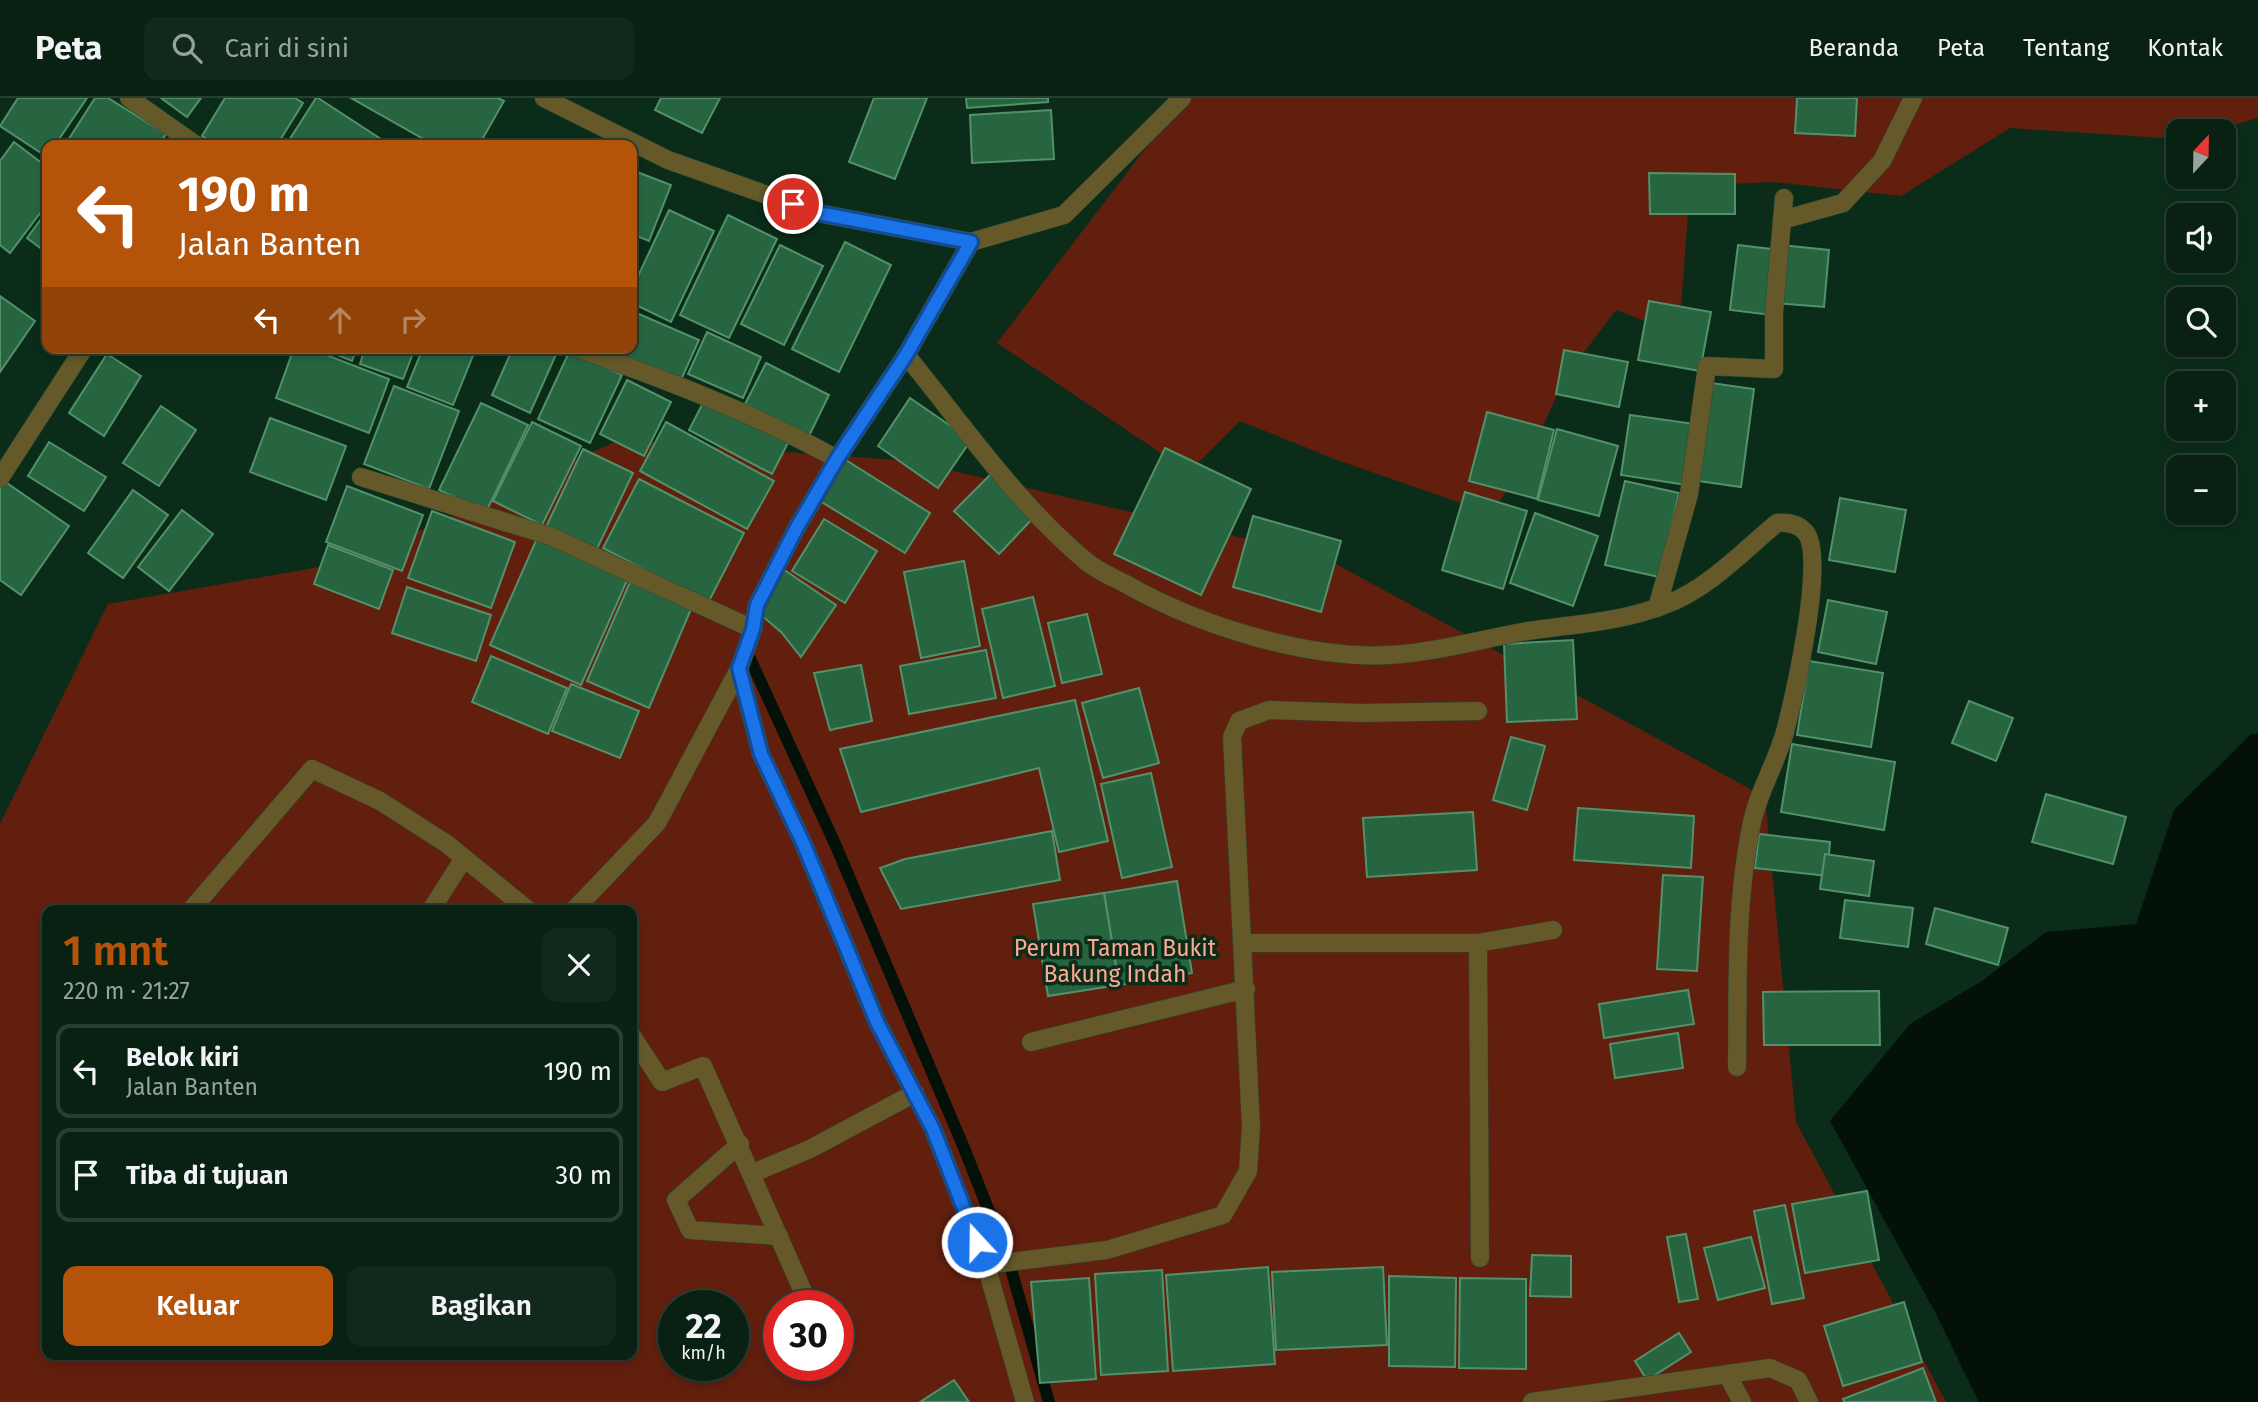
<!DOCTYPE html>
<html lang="id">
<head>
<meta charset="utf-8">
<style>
	:root { --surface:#082113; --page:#11291c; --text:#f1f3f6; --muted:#98a3a0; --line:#293e33; --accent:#b45309 }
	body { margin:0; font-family:"Fira Sans",sans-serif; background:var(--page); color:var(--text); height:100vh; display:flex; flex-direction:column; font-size:26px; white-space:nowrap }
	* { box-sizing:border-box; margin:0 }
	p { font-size:23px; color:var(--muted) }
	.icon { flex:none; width:38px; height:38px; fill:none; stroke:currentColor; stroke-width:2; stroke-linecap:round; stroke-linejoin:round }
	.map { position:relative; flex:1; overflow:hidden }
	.side { position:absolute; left:42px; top:807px; width:595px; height:455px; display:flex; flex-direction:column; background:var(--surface); border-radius:14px; box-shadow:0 4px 10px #0003,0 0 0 2px var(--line) }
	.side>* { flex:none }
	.banner { position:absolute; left:42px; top:42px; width:595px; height:214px; border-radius:14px; box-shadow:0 4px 10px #0003,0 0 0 2px var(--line); background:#b45309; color:#fff; overflow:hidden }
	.needle { width:46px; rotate:22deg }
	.tools { position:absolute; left:2166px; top:21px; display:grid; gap:14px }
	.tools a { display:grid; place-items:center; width:70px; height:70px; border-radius:14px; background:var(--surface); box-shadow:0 4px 10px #0003,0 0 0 2px var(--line); font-size:35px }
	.speed { position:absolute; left:658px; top:1192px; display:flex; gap:14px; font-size:35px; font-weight:700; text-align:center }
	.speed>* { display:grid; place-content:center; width:91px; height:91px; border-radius:50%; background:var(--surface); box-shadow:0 4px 10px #0003,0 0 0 2px var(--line); line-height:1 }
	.speed small { font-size:18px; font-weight:400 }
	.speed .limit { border:10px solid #d22; background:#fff; color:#111 }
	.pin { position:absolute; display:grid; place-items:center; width:60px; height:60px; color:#fff; margin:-30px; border:4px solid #fff; border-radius:50%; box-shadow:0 2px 7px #0007 }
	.me { position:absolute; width:77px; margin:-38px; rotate:339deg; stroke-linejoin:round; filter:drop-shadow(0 0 5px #0008) }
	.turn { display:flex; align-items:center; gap:24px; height:147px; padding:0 21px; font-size:32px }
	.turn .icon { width:91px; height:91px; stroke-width:2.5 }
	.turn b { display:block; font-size:49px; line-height:60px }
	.lanes { display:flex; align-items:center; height:66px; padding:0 21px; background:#0003; justify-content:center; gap:35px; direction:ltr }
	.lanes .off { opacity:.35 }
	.round { display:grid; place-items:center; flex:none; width:74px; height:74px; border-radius:14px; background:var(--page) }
	.head { display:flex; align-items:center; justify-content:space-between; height:119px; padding:0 21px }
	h1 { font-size:42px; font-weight:600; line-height:52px; color:var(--accent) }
	.button { display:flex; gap:14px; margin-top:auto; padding:14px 21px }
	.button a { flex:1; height:80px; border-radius:14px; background:var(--accent); color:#fff; font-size:28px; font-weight:600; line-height:80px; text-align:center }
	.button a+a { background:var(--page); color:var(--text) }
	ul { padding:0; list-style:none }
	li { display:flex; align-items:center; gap:21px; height:94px; margin:0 14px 10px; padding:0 7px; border:4px solid var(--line); border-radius:14px }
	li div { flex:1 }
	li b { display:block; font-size:26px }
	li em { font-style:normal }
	header { display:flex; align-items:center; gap:42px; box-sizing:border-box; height:98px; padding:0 35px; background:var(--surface); border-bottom:2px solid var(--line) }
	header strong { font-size:33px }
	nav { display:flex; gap:38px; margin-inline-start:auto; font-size:24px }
	.search { width:490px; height:63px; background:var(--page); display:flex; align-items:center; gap:18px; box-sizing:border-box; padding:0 24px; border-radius:14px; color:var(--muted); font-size:26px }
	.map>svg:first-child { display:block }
	.green { fill:#621f0e; fill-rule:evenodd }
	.water { fill:#031108 }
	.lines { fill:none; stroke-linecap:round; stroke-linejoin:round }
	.stream { stroke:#031108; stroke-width:12 }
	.building { fill:#276541; stroke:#53916a; stroke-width:2 }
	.minor-casing { stroke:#294a36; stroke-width:19 }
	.tertiary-casing { stroke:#294a36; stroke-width:19 }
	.minor { stroke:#65592a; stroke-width:18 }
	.tertiary { stroke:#65592a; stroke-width:18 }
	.route-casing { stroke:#114b97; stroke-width:18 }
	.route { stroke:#1a73e8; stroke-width:12 }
	.labels { text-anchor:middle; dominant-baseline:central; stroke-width:7; stroke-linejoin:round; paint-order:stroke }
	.park-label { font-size:23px; fill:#ffa992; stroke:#0b2c19 }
</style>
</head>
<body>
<header>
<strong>Peta</strong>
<div class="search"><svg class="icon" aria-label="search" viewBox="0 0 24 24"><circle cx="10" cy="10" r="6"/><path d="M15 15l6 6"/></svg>Cari di sini</div>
<nav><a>Beranda</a><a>Peta</a><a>Tentang</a><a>Kontak</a></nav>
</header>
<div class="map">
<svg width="2258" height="1304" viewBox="0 0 2258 1304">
	<rect width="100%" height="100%" fill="#0b2c19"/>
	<!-- green -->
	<g class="green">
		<polygon points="1184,0 2258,0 2258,20 2212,33 2179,33 2179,41 2010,30 1901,98 1773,84 1690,88 1679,236 1616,212 1566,278 1522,373 1490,415 1337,362 1240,323 1189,374 997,245"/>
		<path d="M 619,342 L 910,363 L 1321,458 L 1765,699 L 1796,1024 L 1946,1304 L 0,1304 L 0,726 L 108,506 L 353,463 ZM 47,812 L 632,812 L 632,1256 L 47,1256 ZM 674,1208 L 733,1208 L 733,1267 L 674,1267 ZM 779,1208 L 838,1208 L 838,1267 L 779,1267 Z"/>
	</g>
	<!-- water -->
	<polygon class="water" points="2258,635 2258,1304 1979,1304 1936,1216 1830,1023 1910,926 1982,883 2046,834 2136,826 2174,712 2251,636"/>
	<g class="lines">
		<!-- stream -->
		<polyline class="stream" points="746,552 836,748 964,1050 1009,1164 1049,1304"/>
	</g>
	<!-- building -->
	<g class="building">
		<polygon points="18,0 87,0 55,47 47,47 47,59 0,28"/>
		<polygon points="95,0 108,0 166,36 159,47 65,47"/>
		<polygon points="161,0 201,0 187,19"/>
		<polygon points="225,0 295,0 303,5 277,47 216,47 202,38"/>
		<polygon points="316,0 318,0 390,47 286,47"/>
		<polygon points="351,0 498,0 504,3 479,47 434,47"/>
		<polygon points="661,0 720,0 702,35 655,12"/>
		<polygon points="874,0 927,0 895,81 849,64"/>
		<polygon points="966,0 1048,0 1048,4 967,10"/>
		<polygon points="1797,0 1857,0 1855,38 1795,35"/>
		<polygon points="1051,12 1054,61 972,65 970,17"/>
		<polygon points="14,44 47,69 47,106 10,155 0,147 0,63"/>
		<polygon points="632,72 671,87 649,143 632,136"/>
		<polygon points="1649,75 1735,76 1735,116 1650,116"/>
		<polygon points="669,112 714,133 671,224 632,205 632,191"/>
		<polygon points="47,113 47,155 27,140"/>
		<polygon points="728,117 777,141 729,240 680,217"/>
		<polygon points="845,144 891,167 839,274 792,251"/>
		<polygon points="780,147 823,168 784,247 741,226"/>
		<polygon points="1738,147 1779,152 1771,217 1730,212"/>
		<polygon points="1781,147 1829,152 1824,209 1775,205"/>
		<polygon points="0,198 35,223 0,274"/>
		<polygon points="1649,203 1711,214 1700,273 1638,262"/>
		<polygon points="632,213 699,242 680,284 605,251 632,250"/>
		<polygon points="707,234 761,259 743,300 688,276"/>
		<polygon points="294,250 308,250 389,281 369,335 276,300"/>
		<polygon points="320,250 357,250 352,263"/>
		<polygon points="365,250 415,250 403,281 360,266"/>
		<polygon points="423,250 476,250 453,307 407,289"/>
		<polygon points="513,250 558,252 530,315 492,297"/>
		<polygon points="570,252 622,277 590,345 538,321"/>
		<polygon points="1564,252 1628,264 1619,309 1556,296"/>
		<polygon points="107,256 141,278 104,338 69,315"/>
		<polygon points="766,265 829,297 809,338 745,306"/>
		<polygon points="627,282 671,304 644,358 600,336"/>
		<polygon points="1704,284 1754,291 1741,389 1691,382"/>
		<polygon points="394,288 459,313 429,391 364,366"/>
		<polygon points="706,299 789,343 772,376 689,332"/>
		<polygon points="910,300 971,342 938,390 878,348"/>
		<polygon points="481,305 528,327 486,414 439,392"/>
		<polygon points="161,308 196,332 159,388 123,365"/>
		<polygon points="1487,314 1554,332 1537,401 1469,383"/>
		<polygon points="1630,317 1695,326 1687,387 1621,377"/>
		<polygon points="270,320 346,348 326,402 250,374"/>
		<polygon points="532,324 581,348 542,427 493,403"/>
		<polygon points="666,324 774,383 747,431 640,373"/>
		<polygon points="1557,331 1618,348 1599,418 1538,402"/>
		<polygon points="49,344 106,379 84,413 28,378"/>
		<polygon points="1165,350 1251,391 1201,497 1114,456"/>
		<polygon points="583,351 633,375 595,455 545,431"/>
		<polygon points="841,359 930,415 905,455 815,400"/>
		<polygon points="991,376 1035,418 999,456 954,413"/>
		<polygon points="639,381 744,435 708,505 603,450"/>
		<polygon points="4,383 69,428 21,497 0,482 0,389"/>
		<polygon points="1625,383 1679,395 1659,479 1605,467"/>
		<polygon points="347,388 423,417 402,473 326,444"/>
		<polygon points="133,392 168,417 123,480 88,455"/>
		<polygon points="1465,394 1527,413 1503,491 1442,472"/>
		<polygon points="1840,400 1906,412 1895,474 1829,462"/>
		<polygon points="182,412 213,436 169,493 138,469"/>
		<polygon points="432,413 515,444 491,510 408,480"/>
		<polygon points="1535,415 1598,438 1573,508 1510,485"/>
		<polygon points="1253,418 1341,443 1321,514 1233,489"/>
		<polygon points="824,421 877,453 845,505 792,473"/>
		<polygon points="538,438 629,478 581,587 490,547"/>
		<polygon points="328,447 393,472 379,511 314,486"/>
		<polygon points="964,463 980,548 921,560 904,474"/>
		<polygon points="783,471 836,507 801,559 781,534 760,516"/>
		<polygon points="630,484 691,511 649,610 587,583"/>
		<polygon points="407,489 491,517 476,563 392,535"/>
		<polygon points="1033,499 1055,588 1003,600 982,511"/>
		<polygon points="1828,502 1887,514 1876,566 1818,554"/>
		<polygon points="1087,516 1102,576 1062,585 1048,525"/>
		<polygon points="1573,542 1577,621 1507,624 1504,546"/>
		<polygon points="986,552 996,600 909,616 900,568"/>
		<polygon points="491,558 567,590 548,636 472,604"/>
		<polygon points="1809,563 1883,575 1871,649 1797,637"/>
		<polygon points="861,567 872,623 830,632 814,575"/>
		<polygon points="571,586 639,613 620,660 552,633"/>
		<polygon points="1139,590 1159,665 1103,680 1082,605"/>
		<polygon points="1075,602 1108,743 1059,754 1039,670 861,714 840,651"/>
		<polygon points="1969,603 2013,620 1996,663 1952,645"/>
		<polygon points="1511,639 1545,648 1527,712 1493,702"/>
		<polygon points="1792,646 1895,664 1884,732 1781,714"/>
		<polygon points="1151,675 1172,769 1122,780 1101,686"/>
		<polygon points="2046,696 2126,719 2113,766 2032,744"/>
		<polygon points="1578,710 1694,718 1691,770 1574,762"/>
		<polygon points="1473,714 1477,772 1367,779 1363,720"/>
		<polygon points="1052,733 1060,782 901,811 880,770 905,761"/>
		<polygon points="1759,736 1830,744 1827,778 1755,770"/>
		<polygon points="1825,756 1874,763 1869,798 1820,791"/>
		<polygon points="1663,777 1703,779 1697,873 1657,871"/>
		<polygon points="1177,783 1192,875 1119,887 1104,795"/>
		<polygon points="1104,795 1119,887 1048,898 1033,806"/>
		<polygon points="1845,802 1913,810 1908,849 1840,840"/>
		<polygon points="1935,810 2008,830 1998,867 1926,846"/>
		<polygon points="1688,892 1694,926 1604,940 1599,906"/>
		<polygon points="1879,893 1880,947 1764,947 1763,894"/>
		<polygon points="1678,935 1683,970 1615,980 1610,946"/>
		<polygon points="1867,1093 1879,1162 1805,1175 1792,1106"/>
		<polygon points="1785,1107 1804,1200 1772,1206 1754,1113"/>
		<polygon points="1686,1136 1698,1201 1679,1204 1667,1139"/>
		<polygon points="1751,1139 1765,1190 1718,1202 1704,1150"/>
		<polygon points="1532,1157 1571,1158 1571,1199 1530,1198"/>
		<polygon points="1268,1169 1275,1266 1173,1273 1166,1177"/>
		<polygon points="1383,1169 1387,1247 1276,1252 1272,1174"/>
		<polygon points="1162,1172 1168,1273 1101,1277 1095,1176"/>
		<polygon points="1389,1178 1456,1180 1455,1269 1389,1268"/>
		<polygon points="1089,1180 1096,1281 1040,1285 1031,1184"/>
		<polygon points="1460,1180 1526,1181 1526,1271 1459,1270"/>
		<polygon points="1904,1204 1922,1264 1843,1288 1824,1228"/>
		<polygon points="1679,1235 1691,1254 1647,1282 1635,1263"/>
		<polygon points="1923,1270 1936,1304 1844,1304 1843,1301"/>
		<polygon points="954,1282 969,1304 920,1304"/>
	</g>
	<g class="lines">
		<defs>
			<g id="minor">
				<polyline points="129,0 196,47"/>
				<polyline points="1782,122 1843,105 1882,63 1913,0"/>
				<polyline points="971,144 906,257 837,361 796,431 757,507 753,531 739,571 761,656 804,747 877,924 933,1031 986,1167 1025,1304"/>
				<path d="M 577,250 C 666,282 754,315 837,361"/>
				<path d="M 906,257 C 964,328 1017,406 1087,464 C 1098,473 1112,479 1124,485 C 1199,528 1315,565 1402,556 C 1442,553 1482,541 1522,534 C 1571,526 1620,525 1667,506 C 1709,490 1743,453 1777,425 C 1788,424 1799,426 1806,435 C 1826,461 1794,599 1785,634 C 1776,666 1757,696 1751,729 C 1735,808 1738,889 1737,969"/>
				<polyline points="361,379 550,438 753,531"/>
				<polyline points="0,380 84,250"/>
				<polyline points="1657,510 1689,396 1707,268 1774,271 1774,214 1784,100"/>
				<polyline points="191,812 312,671 380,703 447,746 528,812"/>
				<polyline points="431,812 464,760"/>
				<polyline points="574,812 657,725 739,571"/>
				<polyline points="1244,845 1478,845 1553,832"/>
				<polyline points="1478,845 1480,1160"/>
				<polyline points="632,938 662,984 703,968 809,1207"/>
				<polyline points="1031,944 1246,891"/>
				<polyline points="740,1046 676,1102 690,1132 779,1138"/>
				<polyline points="753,1075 810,1051 915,995"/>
				<polyline points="986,1167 1107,1152 1223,1117 1248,1073 1251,1029 1232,639 1239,623 1269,612 1362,615 1478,613"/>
				<polyline points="1727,1276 1742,1304"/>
				<polyline points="1532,1304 1770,1270 1798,1282 1809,1304"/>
			</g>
			<polyline id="tertiary" points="544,0 668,62 818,115 971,144 1064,117 1182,0"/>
		</defs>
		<!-- minor casing -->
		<use href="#minor" class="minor-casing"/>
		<!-- tertiary casing -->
		<use href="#tertiary" class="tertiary-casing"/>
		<!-- minor -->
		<use href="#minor" class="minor"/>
		<!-- tertiary -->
		<use href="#tertiary" class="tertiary"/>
	</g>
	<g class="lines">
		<defs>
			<polyline id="route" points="793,106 818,115 971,144 906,257 837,361 796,431 757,507 753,531 739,570 761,656 804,747 877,924 933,1031 977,1144"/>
		</defs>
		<!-- route casing -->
		<use href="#route" class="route-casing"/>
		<!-- route -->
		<use href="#route" class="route"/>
	</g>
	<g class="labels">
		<!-- park labels -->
		<g class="park-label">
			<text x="1115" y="850">Perum Taman Bukit<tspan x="1115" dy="26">Bakung Indah</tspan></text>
		</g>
	</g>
</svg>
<div class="tools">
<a><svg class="needle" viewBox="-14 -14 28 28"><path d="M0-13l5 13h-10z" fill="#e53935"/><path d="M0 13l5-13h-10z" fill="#98a3a0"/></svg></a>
<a><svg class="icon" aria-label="sound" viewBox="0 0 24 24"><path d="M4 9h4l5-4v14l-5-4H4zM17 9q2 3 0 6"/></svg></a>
<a><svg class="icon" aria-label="search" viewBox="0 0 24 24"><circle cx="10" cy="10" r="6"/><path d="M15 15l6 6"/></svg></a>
<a>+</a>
<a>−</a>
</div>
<div class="speed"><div>22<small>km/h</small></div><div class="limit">30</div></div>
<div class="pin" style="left:793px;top:106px;background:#d93025"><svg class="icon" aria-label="arrive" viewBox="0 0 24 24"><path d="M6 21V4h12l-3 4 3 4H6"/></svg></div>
<svg class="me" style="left:977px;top:1144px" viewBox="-20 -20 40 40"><circle r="17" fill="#1a73e8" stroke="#fff" stroke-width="3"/><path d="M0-11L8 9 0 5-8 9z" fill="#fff"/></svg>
<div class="banner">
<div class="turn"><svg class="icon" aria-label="left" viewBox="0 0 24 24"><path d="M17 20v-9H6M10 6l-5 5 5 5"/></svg><div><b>190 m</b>Jalan Banten</div></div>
<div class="lanes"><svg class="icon" aria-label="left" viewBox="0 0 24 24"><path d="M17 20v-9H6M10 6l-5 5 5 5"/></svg><svg class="icon off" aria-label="ahead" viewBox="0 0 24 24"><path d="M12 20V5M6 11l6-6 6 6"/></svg><svg class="icon off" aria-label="right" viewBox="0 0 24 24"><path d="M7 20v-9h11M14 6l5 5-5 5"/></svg></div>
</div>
<section class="side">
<div class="head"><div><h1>1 mnt</h1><p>220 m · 21:27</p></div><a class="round"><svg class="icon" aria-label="close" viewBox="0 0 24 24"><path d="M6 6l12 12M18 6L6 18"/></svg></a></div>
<ul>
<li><svg class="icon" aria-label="left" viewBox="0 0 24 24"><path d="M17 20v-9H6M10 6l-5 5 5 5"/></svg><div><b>Belok kiri</b><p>Jalan Banten</p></div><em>190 m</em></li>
<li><svg class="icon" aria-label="arrive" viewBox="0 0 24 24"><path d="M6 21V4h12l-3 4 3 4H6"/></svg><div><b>Tiba di tujuan</b></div><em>30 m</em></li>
</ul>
<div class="button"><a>Keluar</a><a>Bagikan</a></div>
</section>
</div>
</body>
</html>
